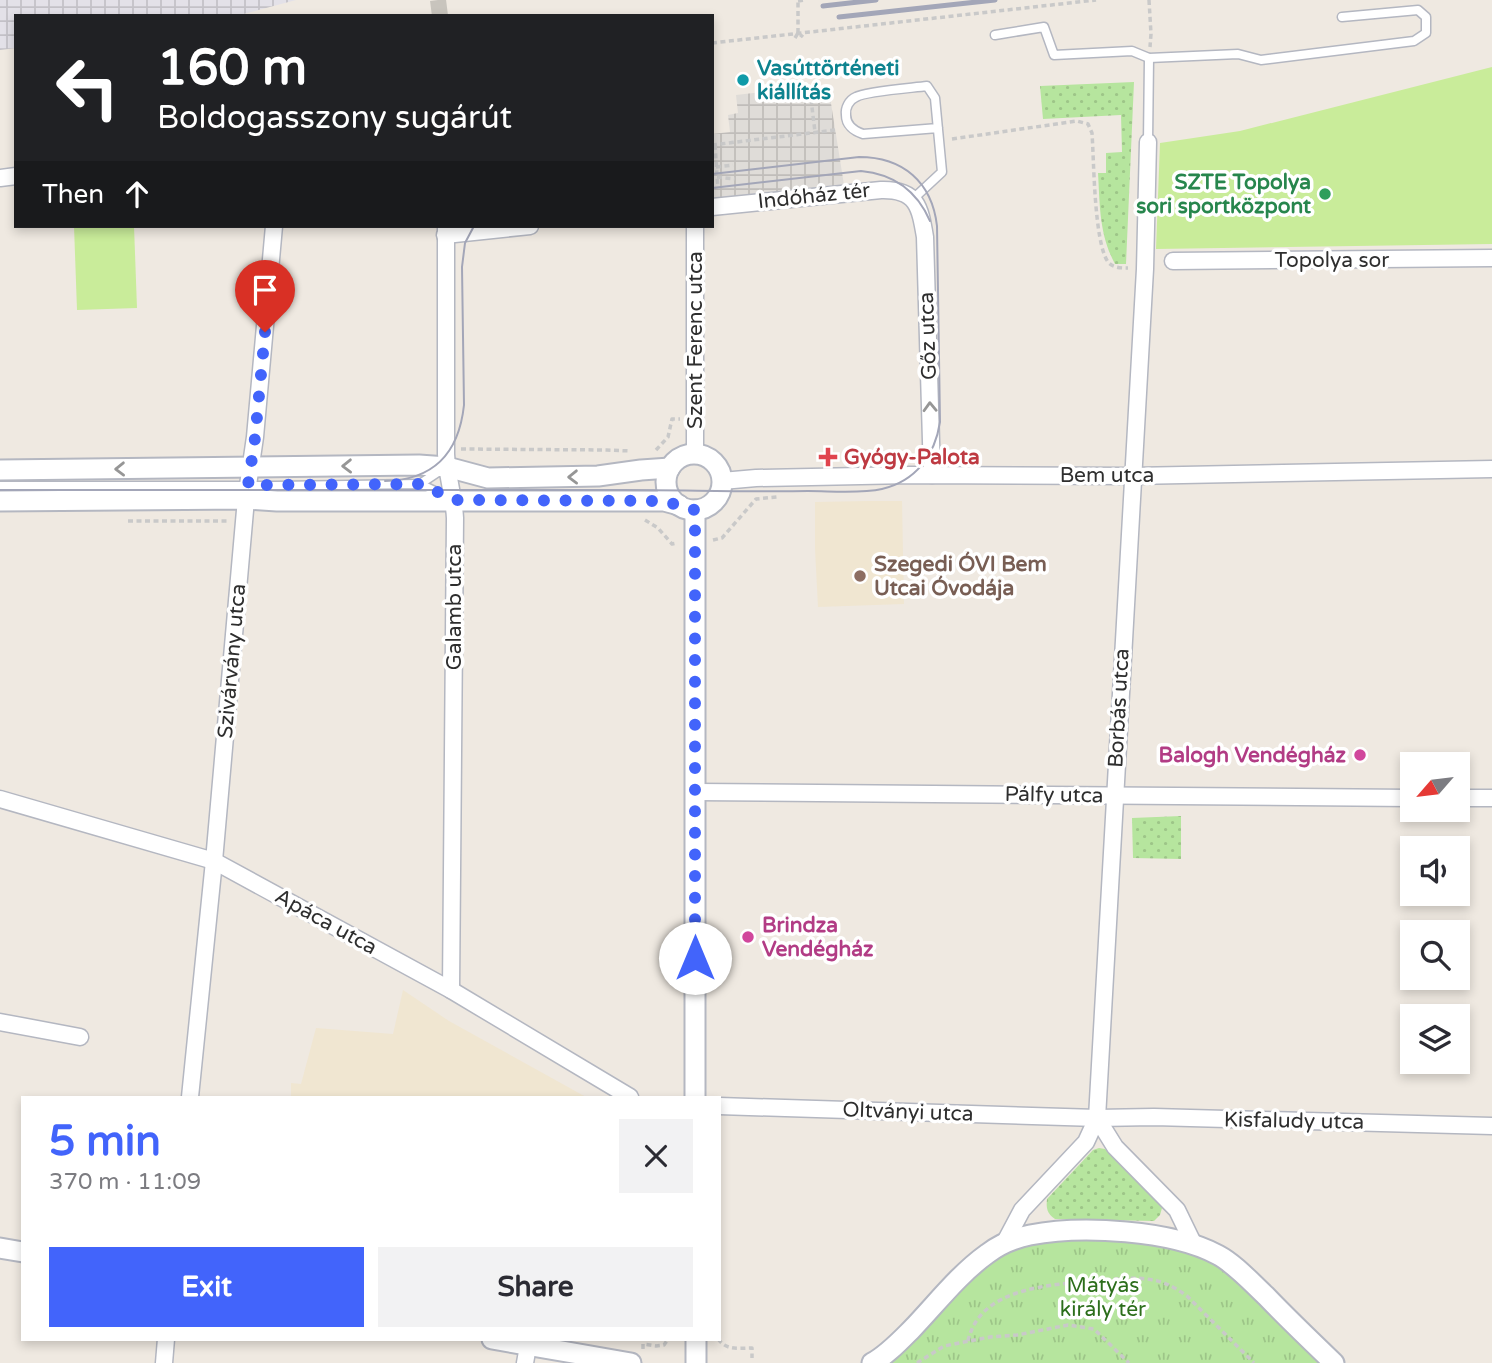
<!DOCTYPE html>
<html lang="en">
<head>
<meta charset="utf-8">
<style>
	:root { --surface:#fff; --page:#f2f2f3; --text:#2b2b33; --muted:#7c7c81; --accent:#4264fb }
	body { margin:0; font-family:"Varela Round",sans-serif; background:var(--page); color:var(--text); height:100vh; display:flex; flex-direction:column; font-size:26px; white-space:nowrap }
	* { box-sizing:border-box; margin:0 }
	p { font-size:23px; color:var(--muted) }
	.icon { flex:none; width:38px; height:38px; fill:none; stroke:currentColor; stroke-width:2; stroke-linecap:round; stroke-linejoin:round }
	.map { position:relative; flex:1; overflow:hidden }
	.drawer { position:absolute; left:21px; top:1096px; width:700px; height:245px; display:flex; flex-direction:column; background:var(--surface); border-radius:0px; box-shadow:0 4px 10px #0003 }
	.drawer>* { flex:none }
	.banner { position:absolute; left:14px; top:14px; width:700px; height:214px; border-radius:0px; box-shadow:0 4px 10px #0003; background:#202124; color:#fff; overflow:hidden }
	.needle { width:46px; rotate:242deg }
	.buttons { position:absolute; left:1400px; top:752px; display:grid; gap:14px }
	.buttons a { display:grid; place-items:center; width:70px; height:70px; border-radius:0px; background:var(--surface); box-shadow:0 4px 10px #0003; font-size:35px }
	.pin { position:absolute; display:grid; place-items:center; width:60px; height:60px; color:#fff; margin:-72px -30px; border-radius:50% 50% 50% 0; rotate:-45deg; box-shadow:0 0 7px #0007 }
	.pin .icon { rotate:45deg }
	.me { position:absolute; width:77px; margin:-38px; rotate:0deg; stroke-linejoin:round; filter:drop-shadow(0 0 5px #0008) }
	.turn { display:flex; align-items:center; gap:24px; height:147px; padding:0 28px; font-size:32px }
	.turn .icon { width:91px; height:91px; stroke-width:2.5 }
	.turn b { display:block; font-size:49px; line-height:60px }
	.then { display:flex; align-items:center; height:66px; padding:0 28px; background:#0003; gap:14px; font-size:26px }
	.round { display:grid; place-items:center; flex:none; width:74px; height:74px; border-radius:0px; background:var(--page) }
	.summary { display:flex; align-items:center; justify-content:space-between; height:119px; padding:0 28px }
	h1 { font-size:42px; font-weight:700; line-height:52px; color:var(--accent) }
	.action { display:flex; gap:14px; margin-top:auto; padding:14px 28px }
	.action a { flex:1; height:80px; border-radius:0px; background:var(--accent); color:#fff; font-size:28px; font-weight:700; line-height:80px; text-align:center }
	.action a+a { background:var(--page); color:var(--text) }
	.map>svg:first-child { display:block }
	.industrial { fill:url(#industrial-grid) }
	.education { fill:#f0e6d1 }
	.grass { fill:url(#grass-dots) }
	.park { fill:url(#park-tufts) }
	.pitch { fill:#c9ec9a }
	.plaza { fill:url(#plaza-grid) }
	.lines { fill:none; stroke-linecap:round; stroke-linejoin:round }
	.minor-tunnel { stroke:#c8c4bd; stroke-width:16; stroke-dasharray:16 8; stroke-linecap:butt }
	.service-casing { stroke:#b4b7c1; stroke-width:11 }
	.minor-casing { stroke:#b4b7c1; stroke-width:19 }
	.tertiary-casing { stroke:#b4b7c1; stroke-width:23 }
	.path { stroke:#c9c9c9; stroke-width:3.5; stroke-dasharray:5 3.5; stroke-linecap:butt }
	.service { stroke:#fff; stroke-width:8 }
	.minor { stroke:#fff; stroke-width:16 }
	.tertiary { stroke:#fff; stroke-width:19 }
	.tram { stroke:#a3a6b8; stroke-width:2 }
	.rail { stroke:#a3a6b8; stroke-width:5 }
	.oneway { stroke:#969696 }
	.route { stroke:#4264fb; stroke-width:12; stroke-dasharray:0 21.6 }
	.culture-dot { fill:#0f9aa8; stroke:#fff; stroke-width:2.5 }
	.leisure-dot { fill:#2e9e5b; stroke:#fff; stroke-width:2.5 }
	.health-dot { fill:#e0444e; stroke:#fff; stroke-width:2.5 }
	.education-dot { fill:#8d6e63; stroke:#fff; stroke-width:2.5 }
	.hotel-dot { fill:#d1479c; stroke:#fff; stroke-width:2.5 }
	.labels { text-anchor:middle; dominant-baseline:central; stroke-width:7; stroke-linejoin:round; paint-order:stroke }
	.culture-label { font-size:21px; font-weight:bold; fill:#0d838f; stroke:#fff; text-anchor:start }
	.leisure-label { font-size:21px; font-weight:bold; fill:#27864d; stroke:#fff; text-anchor:end }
	.street-label { font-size:21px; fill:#2e2e2e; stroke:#fff }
	.health-label { font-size:21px; font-weight:bold; fill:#be3a42; stroke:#fff; text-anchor:start }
	.education-label { font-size:21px; font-weight:bold; fill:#785e54; stroke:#fff; text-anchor:start }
	.hotel-label { font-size:21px; font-weight:bold; fill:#b23c85; stroke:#fff; text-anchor:end }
	.park-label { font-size:21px; fill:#2c6e1b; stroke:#fff }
</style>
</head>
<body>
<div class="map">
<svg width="1492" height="1363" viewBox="0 0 1492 1363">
	<defs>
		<pattern id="industrial-grid" width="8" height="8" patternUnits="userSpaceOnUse" patternTransform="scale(1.75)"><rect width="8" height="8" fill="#e3e1e8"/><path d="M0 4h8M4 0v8" fill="none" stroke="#c3c1c7"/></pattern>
		<pattern id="grass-dots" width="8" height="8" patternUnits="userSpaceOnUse" patternTransform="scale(1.75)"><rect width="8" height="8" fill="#b6e59e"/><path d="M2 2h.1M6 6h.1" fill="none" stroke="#9dc588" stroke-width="1.8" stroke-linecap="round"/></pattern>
		<pattern id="park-tufts" width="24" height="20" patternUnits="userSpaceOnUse" patternTransform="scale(1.75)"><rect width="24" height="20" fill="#b6e59e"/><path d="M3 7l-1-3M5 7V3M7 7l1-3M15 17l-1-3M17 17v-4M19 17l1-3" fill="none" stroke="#9dc588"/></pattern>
		<pattern id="plaza-grid" width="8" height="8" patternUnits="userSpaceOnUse" patternTransform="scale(1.75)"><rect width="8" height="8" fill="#dfdcd8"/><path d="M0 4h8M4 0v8" fill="none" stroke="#c0bdba"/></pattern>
	</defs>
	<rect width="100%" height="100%" fill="#efe9e1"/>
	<!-- industrial -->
	<polygon class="industrial" points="0,0 296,0 236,16 16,16 16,48 0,50"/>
	<!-- education -->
	<g class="education">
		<polygon points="868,501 902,501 904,604 818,607 815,549 815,502"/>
		<polygon points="403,990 449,1021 586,1097 291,1097 291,1083 301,1084 316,1028 393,1034"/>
	</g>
	<!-- grass -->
	<g class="grass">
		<path d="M 1134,82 L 1126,264 L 1115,264 C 1099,234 1100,205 1098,173 L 1106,173 L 1106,153 L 1122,152 L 1121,115 L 1043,119 L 1040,86 Z"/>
		<polygon points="1181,816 1181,859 1133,858 1132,818"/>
		<path d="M 1099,1148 L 1105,1149 L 1159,1202 L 1162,1208 L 1160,1215 L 1154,1221 L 1055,1219 C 1047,1214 1046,1208 1047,1199 L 1093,1150 Z"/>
	</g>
	<!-- park -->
	<polygon class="park" points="1029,1235 1193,1243 1334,1363 872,1363 974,1263"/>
	<!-- pitch -->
	<g class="pitch">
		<polygon points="1492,67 1492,244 1156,249 1160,143 1240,131"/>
		<polygon points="74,226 134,226 137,308 77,310"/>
	</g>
	<!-- plaza -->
	<polygon class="plaza" points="786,89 789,102 830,97 844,185 712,200 712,134 730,132 728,115 738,113 736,95"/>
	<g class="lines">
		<!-- minor-tunnel -->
		<polyline class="minor-tunnel" points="438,0 440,16"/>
		<defs>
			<g id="service">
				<polyline points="995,35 1044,27 1054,55 1132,51 1149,58 1238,54 1261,60 1414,41 1426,33 1426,17 1418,10 1342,17"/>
				<polyline points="1148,142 1149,58"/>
				<path d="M 913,199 L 942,172 L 935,98 L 927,86 C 912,88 866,91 856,97 C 849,100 845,108 846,115 C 846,125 854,131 863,134 L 938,128"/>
				<polyline points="420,484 441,470"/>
				<polyline points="0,486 275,486 420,484 445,496"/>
			</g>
			<g id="minor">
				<polyline points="0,178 16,176"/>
				<path d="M 712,207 L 881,190 C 917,189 920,207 925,237 L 932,475"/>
				<path d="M 446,226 L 446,454 C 447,476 454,497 455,518 L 451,990"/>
				<polyline points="695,226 695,454"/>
				<polyline points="445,235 530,226"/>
				<polyline points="1173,261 1492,258"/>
				<polyline points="722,481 756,478 910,475 1132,476 1492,469"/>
				<polyline points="696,792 1412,798"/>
				<polyline points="1458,798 1492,798"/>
				<polyline points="0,799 214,861 451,990 630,1097"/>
				<polyline points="0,1022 80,1037"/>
				<polyline points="190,1097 214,861 246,499 255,437 274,226"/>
				<polyline points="719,1106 1097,1118 1154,1117 1492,1126"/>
				<polyline points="1097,1118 1115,1147 1177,1210 1193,1243"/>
				<polyline points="1005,1242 1022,1210 1086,1142 1097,1118 1145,269 1148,142"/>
				<polyline points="164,1363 166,1339"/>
				<polyline points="525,1363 528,1346"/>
			</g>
			<g id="tertiary">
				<circle cx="694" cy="482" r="28"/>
				<polyline points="0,470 419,465 447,467 488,478 598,476 641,470 670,468"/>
				<polyline points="0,501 246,499 277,501 664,501 679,505"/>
				<polyline points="695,1097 695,510"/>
				<polyline points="0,1248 23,1252"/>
				<polyline points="492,1339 631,1363"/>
				<polyline points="696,1363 696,1339"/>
				<path d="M 872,1363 C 887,1355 900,1341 912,1329 C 936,1304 959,1274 987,1254 C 1000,1244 1015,1238 1030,1235 C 1081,1225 1172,1230 1218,1255 C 1235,1264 1251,1282 1266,1296 C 1288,1319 1311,1341 1334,1363"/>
			</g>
		</defs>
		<!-- service casing -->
		<use href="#service" class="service-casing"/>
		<!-- minor casing -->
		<use href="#minor" class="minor-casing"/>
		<!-- tertiary casing -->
		<use href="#tertiary" class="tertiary-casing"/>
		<!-- path -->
		<g class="path">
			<polyline points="1149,0 1151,34 1150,47"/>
			<polyline points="798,1 806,0"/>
			<polyline points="798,33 798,0"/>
			<polyline points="795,38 798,33 803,37"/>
			<polyline points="712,43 1096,0"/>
			<polyline points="811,99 815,132"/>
			<path d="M 952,139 L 1077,121 L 1088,124 L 1092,133 C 1094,161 1094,242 1108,262 C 1113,268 1121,268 1128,268"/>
			<polyline points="712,145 835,130"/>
			<polyline points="715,145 718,189"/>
			<polyline points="716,167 733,165"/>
			<polyline points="717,177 735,179"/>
			<polyline points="461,449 607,450 631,451"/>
			<polyline points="656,450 668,437 672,419 680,419"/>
			<polyline points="645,520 658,528 672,544 677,543"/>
			<polyline points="128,521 229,521"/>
			<polyline points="713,540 722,538 756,499 777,497"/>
			<path d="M 718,1339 C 727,1351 738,1348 752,1348 L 752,1358"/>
			<path d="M 968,1341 C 980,1287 1050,1285 1094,1281 C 1117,1279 1142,1275 1164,1283 C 1172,1286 1180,1291 1187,1296 L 1254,1363"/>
			<polyline points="643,1349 643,1344 656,1346 664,1345 668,1339"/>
			<polyline points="917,1363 944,1346 990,1337 1017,1335 1068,1325 1094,1329 1129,1363"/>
		</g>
		<!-- service -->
		<use href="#service" class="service"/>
		<!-- minor -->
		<use href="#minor" class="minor"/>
		<!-- tertiary -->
		<use href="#tertiary" class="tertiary"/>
		<!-- tram -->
		<g class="tram">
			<path d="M 712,188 L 861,171 C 893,174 917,191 930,221"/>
			<path d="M 385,481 C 435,480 459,452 464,405 L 462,267 L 465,243 L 474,226"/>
			<path d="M 0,490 C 208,489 416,490 623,490 C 685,490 747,492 808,491 C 831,491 860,494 882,489 C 916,481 935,455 940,422 L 937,226 C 932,182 903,157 859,157 L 712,174"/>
		</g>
		<!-- rail -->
		<g class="rail">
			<polyline points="823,6 876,0"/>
			<polyline points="839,17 995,0"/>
		</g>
	</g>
	<!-- one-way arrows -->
	<defs><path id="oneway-chevron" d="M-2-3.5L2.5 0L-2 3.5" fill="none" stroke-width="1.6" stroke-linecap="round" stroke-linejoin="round" transform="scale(1.75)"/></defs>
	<g class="oneway">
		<use href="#oneway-chevron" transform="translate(930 407) rotate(-92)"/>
		<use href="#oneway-chevron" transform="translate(347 466) rotate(179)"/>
		<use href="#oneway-chevron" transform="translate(120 469) rotate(179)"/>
		<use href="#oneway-chevron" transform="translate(573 477) rotate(179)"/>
	</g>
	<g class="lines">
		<!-- route -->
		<polyline class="route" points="265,332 255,438 248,485 421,484 454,500 664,501 695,510 695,958"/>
	</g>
	<!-- markers -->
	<circle class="culture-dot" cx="743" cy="80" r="7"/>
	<circle class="leisure-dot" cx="1325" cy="194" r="7"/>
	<path class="health-dot" d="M824.5 446.5h7v7h7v7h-7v7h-7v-7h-7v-7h7z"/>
	<circle class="education-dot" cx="860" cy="576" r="7"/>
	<g class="hotel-dot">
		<circle cx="1360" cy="755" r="7"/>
		<circle cx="748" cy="937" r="7"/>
	</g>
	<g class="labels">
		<!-- culture labels -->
		<g class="culture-label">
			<text x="757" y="68">Vasúttörténeti<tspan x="757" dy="24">kiállítás</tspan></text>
		</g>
		<!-- leisure labels -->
		<g class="leisure-label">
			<text x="1311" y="182">SZTE Topolya<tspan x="1311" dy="24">sori sportközpont</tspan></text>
		</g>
		<!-- street labels -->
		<g class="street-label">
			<text transform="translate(814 196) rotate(-6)">Indóház tér</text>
			<text x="1332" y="260">Topolya sor</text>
			<text transform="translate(928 336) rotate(-92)">Gőz utca</text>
			<text transform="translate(695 340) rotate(-90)">Szent Ferenc utca</text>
			<text x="1107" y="475">Bem utca</text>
			<text transform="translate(454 607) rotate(-90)">Galamb utca</text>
			<text transform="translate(232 661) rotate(-85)">Szivárvány utca</text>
			<text transform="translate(1119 708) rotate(-87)">Borbás utca</text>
			<text transform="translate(1054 795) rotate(1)">Pálfy utca</text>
			<text transform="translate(326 922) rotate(29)">Apáca utca</text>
			<text transform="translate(908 1112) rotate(2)">Oltványi utca</text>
			<text transform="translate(1294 1121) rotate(1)">Kisfaludy utca</text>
		</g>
		<!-- health labels -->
		<g class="health-label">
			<text x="844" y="457">Gyógy-Palota</text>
		</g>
		<!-- education labels -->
		<g class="education-label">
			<text x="874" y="564">Szegedi ÓVI Bem<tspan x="874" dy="24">Utcai Óvodája</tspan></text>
		</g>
		<!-- hotel labels -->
		<g class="hotel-label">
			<text x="1346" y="755">Balogh Vendégház</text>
			<text x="762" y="925" text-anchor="start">Brindza<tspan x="762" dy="24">Vendégház</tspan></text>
		</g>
		<!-- park labels -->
		<g class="park-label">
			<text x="1103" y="1285">Mátyás<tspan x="1103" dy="24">király tér</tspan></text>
		</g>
	</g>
</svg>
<div class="buttons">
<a><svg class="needle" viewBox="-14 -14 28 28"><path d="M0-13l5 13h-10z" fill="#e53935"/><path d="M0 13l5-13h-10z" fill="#7c7c81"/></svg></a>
<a><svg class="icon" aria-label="sound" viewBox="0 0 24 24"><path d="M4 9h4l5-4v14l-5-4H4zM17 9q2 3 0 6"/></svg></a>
<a><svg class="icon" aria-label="search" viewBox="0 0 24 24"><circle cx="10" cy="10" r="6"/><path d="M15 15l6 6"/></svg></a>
<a><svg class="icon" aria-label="layers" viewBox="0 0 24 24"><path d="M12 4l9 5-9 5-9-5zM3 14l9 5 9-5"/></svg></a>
</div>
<div class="pin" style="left:265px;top:332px;background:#d93025"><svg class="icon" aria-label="arrive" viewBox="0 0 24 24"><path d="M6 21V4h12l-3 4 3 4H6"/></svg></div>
<svg class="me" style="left:695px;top:958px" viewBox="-20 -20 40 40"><circle r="19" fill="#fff"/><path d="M0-13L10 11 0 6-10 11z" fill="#4264fb"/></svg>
<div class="banner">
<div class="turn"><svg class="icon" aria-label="left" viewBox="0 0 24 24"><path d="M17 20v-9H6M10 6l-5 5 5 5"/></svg><div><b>160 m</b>Boldogasszony sugárút</div></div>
<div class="then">Then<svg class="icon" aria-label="ahead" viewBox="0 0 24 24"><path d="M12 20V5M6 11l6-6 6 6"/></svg></div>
</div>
<section class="drawer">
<div class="summary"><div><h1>5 min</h1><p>370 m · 11:09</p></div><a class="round"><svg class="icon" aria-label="close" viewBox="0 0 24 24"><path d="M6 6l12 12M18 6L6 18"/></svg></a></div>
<div class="action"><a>Exit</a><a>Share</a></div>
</section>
</div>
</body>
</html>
